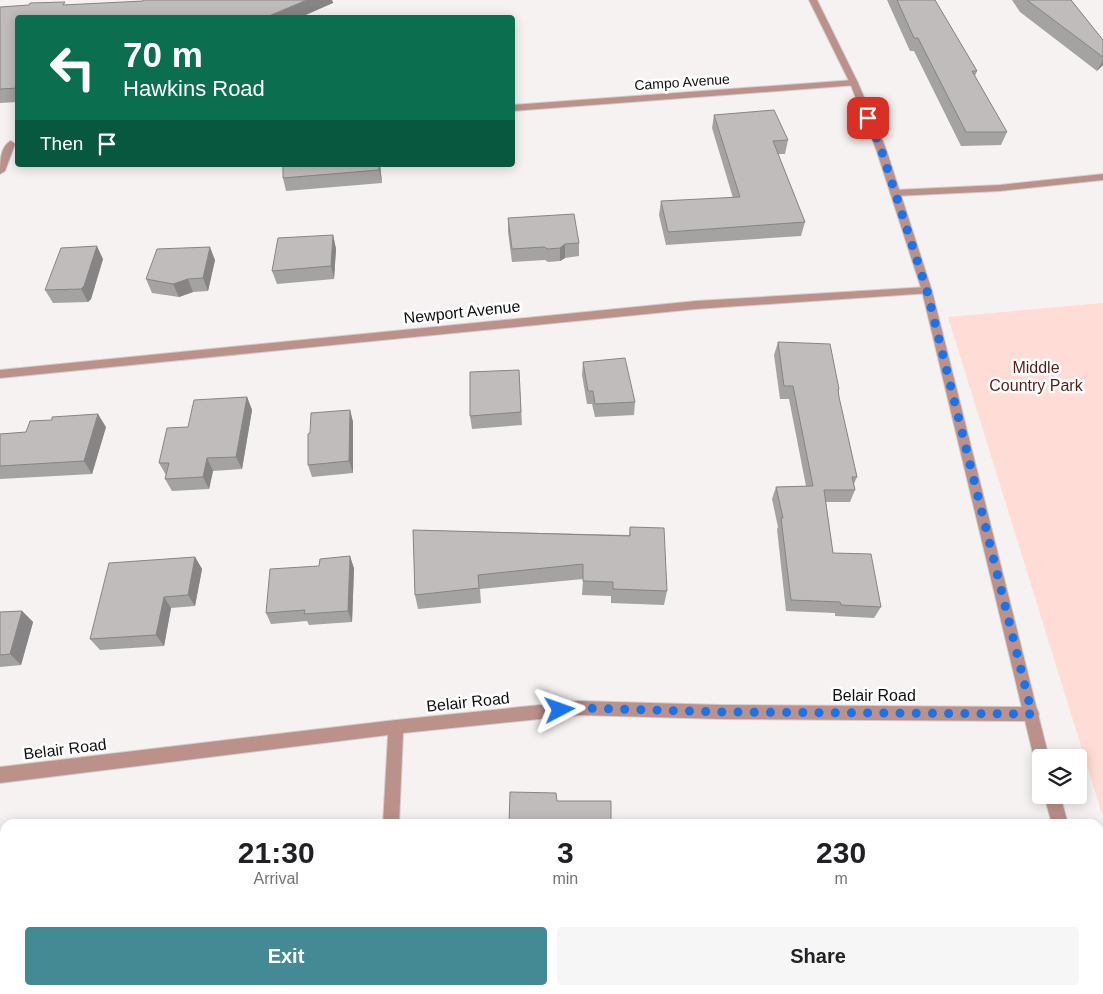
<!DOCTYPE html>
<html lang="en">
<head>
<meta charset="utf-8">
<style>
	:root { --surface:#fff; --page:#f6f6f6; --text:#202124; --muted:#757577; --accent:#448a95 }
	body { margin:0; font-family:Helvetica,sans-serif; background:var(--page); color:var(--text); height:100vh; display:flex; flex-direction:column; font-size:19px; white-space:nowrap }
	* { box-sizing:border-box; margin:0 }
	p { font-size:16px; color:var(--muted) }
	.icon { flex:none; width:28px; height:28px; fill:none; stroke:currentColor; stroke-width:2; stroke-linecap:round; stroke-linejoin:round }
	.map { position:relative; flex:1; overflow:hidden }
	.details { position:absolute; left:0px; top:819px; width:1104px; height:176px; display:flex; flex-direction:column; background:var(--surface); border-radius:15px 15px 0 0; box-shadow:0 2px 12px #0003 }
	.details>* { flex:none }
	.banner { position:absolute; left:15px; top:15px; width:500px; height:152px; border-radius:5px; box-shadow:0 2px 12px #0003; background:#0b6e4f; color:#fff; overflow:hidden }
	.tools { position:absolute; left:1032px; top:749px; display:grid; gap:10px }
	.tools a { display:grid; place-items:center; width:55px; height:55px; border-radius:5px; background:var(--surface); box-shadow:0 2px 12px #0003; font-size:25px }
	.pin { position:absolute; display:grid; place-items:center; width:42px; height:42px; color:#fff; margin:-21px; border-radius:10px; box-shadow:0 2px 8px #0006 }
	.me { position:absolute; width:55px; margin:-28px; rotate:86deg; stroke-linejoin:round; filter:drop-shadow(0 0 4px #0008) }
	.turn { display:flex; align-items:center; gap:18px; height:105px; padding:0 25px; font-size:22px }
	.turn .icon { width:65px; height:65px; stroke-width:2.5 }
	.turn b { display:block; font-size:35px; line-height:42px }
	.then { display:flex; align-items:center; height:48px; padding:0 25px; background:#0003; gap:10px; font-size:19px }
	.eta { display:flex; justify-content:space-evenly; align-items:center; height:85px; text-align:center }
	.eta b { font-size:30px; font-weight:600; line-height:35px }
	.cta { display:flex; gap:10px; margin-top:auto; padding:10px 25px }
	.cta a { flex:1; height:58px; border-radius:5px; background:var(--accent); color:#fff; font-size:20px; font-weight:600; line-height:58px; text-align:center }
	.cta a+a { background:var(--page); color:var(--text) }
	.map>svg:first-child { display:block }
	.green { fill:#ffdcd6 }
	.lines { fill:none; stroke-linecap:round; stroke-linejoin:round }
	.service-casing { stroke:#d1cecd; stroke-width:2 }
	.minor-casing { stroke:#d1cecd; stroke-width:2 }
	.tertiary-casing { stroke:#d1cecd; stroke-width:2 }
	.service { fill:#bb918a; fill-rule:evenodd }
	.minor { fill:#bb918a; fill-rule:evenodd }
	.tertiary { fill:#bb918a; fill-rule:evenodd }
	.wall { fill:#a5a2a2 }
	.shaded-wall { fill:#868484 }
	.building { fill:#c0bcbc; stroke:#868484 }
	.route { stroke:#1a73e8; stroke-width:9; stroke-dasharray:0 16.2 }
	.labels { text-anchor:middle; dominant-baseline:central; stroke-width:5; stroke-linejoin:round; paint-order:stroke }
	.far-street-label { font-size:14px; fill:#100f0f; stroke:#fff }
	.street-label { font-size:16px; fill:#100f0f; stroke:#fff }
	.park-label { font-size:16px; fill:#571e18; stroke:#fff }
</style>
</head>
<body>
<div class="map">
<svg width="1103" height="994" viewBox="0 0 1103 994">
	<rect width="100%" height="100%" fill="#f6f2f1"/>
	<!-- green -->
	<polygon class="green" points="1103,303 1103,817 948,317"/>
	<g class="lines">
		<defs>
			<polygon id="service" points="1103,174 1103,180 1000,191 895,196 890,193 895,190 1000,185"/>
			<g id="minor">
				<polygon points="854,80 858,83 857,85 512,111 512,105"/>
				<path d="M 11,141 L 15,144 L 5,171 L 0,174 C 0,163 0,146 11,141 Z"/>
				<polygon points="927,287 931,289 932,291 931,293 696,309 0,378 0,370 696,301"/>
				<polygon points="579,701 722,705 1032,707 1037,709 1039,714 1037,719 1032,721 722,719 579,715 403,733 399,824 383,824 388,735 0,783 0,767 396,720"/>
				<rect x="356" y="990" width="18" height="4"/>
			</g>
			<g id="tertiary">
				<polygon points="809,0 817,0 858,83 886,149 932,291 1049,758 1041,758 1041,765 1037,763 1034,758 922,291 876,149 850,83"/>
				<polygon points="1044,795 1060,795 1068,824 1052,824"/>
				<polygon points="1099,958 1103,960 1103,992 1099,990"/>
			</g>
		</defs>
		<!-- service casing -->
		<use href="#service" class="service-casing"/>
		<!-- minor casing -->
		<use href="#minor" class="minor-casing"/>
		<!-- tertiary casing -->
		<use href="#tertiary" class="tertiary-casing"/>
		<!-- service -->
		<use href="#service" class="service"/>
		<!-- minor -->
		<use href="#minor" class="minor"/>
		<!-- tertiary -->
		<use href="#tertiary" class="tertiary"/>
	</g>
	<!-- wall -->
	<g class="wall">
		<polygon points="143,0 332,0 333,3 18,18 18,102 0,103 0,7 66,5 143,1"/>
		<polygon points="887,0 935,0 977,71 975,76 1007,132 1001,145 961,146 914,51 910,51"/>
		<polygon points="1012,0 1071,0 1103,40 1103,65 1097,71 1020,12"/>
		<polygon points="714,115 788,140 785,154 778,154 805,222 801,236 666,245 659,215 661,201 733,198 712,128"/>
		<polygon points="283,165 380,165 382,183 286,191 283,178"/>
		<polygon points="508,218 579,243 579,256 565,258 560,261 548,262 545,260 512,262 508,232"/>
		<polygon points="333,235 336,249 334,279 277,284 272,271"/>
		<polygon points="103,259 91,299 88,302 53,303 45,290"/>
		<polygon points="215,260 208,291 193,292 179,297 152,293 146,279"/>
		<polygon points="778,342 839,389 838,392 839,397 857,477 854,484 855,490 850,502 826,502 833,553 881,607 874,618 835,616 835,613 786,611 777,529 778,527 772,499 776,487 806,486 789,399 780,399 774,355"/>
		<polygon points="583,362 635,402 634,415 595,417 592,404 587,404 582,375"/>
		<polygon points="519,370 522,425 472,429 470,416"/>
		<polygon points="247,397 252,410 242,469 213,471 209,489 172,491 165,479 166,475 159,463 188,427"/>
		<polygon points="350,410 353,422 353,473 312,477 308,465 310,433"/>
		<polygon points="106,427 92,474 0,479 0,434"/>
		<polygon points="630,527 667,591 664,605 611,603 611,596 582,595 583,579 480,589 481,603 418,609 415,595 413,530 629,535"/>
		<polygon points="195,557 202,569 195,606 171,608 164,646 100,650 90,639"/>
		<polygon points="354,568 352,622 309,625 307,621 271,624 266,613"/>
		<polygon points="22,611 33,622 21,665 0,667 0,612"/>
	</g>
	<!-- shaded-wall -->
	<g class="shaded-wall">
		<polygon points="307,0 332,0 333,3 299,18 264,18"/>
		<polygon points="1103,60 1103,65 1097,71"/>
		<polygon points="379,165 380,165 382,183 379,170"/>
		<polygon points="333,235 336,249 334,279 331,266"/>
		<polygon points="565,244 565,258 560,261 560,248"/>
		<polygon points="97,246 103,259 91,299 88,302 81,289"/>
		<polygon points="210,247 215,260 208,291 203,278"/>
		<polygon points="188,279 193,292 179,297 173,284"/>
		<polygon points="247,397 252,410 242,469 236,457"/>
		<polygon points="350,410 353,422 353,473 349,461"/>
		<polygon points="98,414 106,427 92,474 84,461"/>
		<polygon points="207,458 213,471 209,489 203,477"/>
		<polygon points="350,556 354,568 352,622 348,611"/>
		<polygon points="195,557 202,569 195,606 188,595"/>
		<polygon points="164,597 171,608 164,646 156,635"/>
		<polygon points="22,611 33,622 21,665 10,654"/>
	</g>
	<!-- building -->
	<g class="building">
		<polygon points="143,0 307,0 264,18 18,18 18,88 0,89 0,7 29,5 30,3 65,2 63,5 143,1"/>
		<polygon points="897,0 935,0 977,71 972,71 1007,132 966,132 918,38 914,38"/>
		<polygon points="1027,0 1071,0 1103,40 1103,57"/>
		<polygon points="774,110 788,140 773,141 805,222 668,232 661,201 740,197 714,115"/>
		<polygon points="283,165 379,165 379,170 283,178"/>
		<polygon points="574,214 579,243 565,244 560,248 548,249 544,247 512,249 508,218"/>
		<polygon points="333,235 331,266 272,271 278,238"/>
		<polygon points="97,246 84,286 81,289 45,290 61,248"/>
		<polygon points="210,247 203,278 188,279 173,284 146,279 157,249"/>
		<polygon points="778,342 830,344 839,389 838,389 839,397 857,477 852,477 855,490 824,490 833,553 871,554 881,607 841,605 840,602 791,600 781,518 783,518 776,487 813,486 793,386 784,386"/>
		<polygon points="625,358 635,402 595,404 593,391 588,391 583,362"/>
		<polygon points="519,370 521,412 470,416 470,372"/>
		<polygon points="247,397 236,457 207,458 203,477 165,479 169,463 159,463 167,428 188,427 194,400"/>
		<polygon points="350,410 349,461 308,465 308,434 310,433 311,413"/>
		<polygon points="98,414 84,461 0,466 0,434 26,432 30,421 52,420 52,417"/>
		<polygon points="630,527 664,528 667,591 613,589 613,582 583,581 583,564 478,575 479,588 415,595 413,530 630,536"/>
		<polygon points="350,556 348,611 304,614 305,610 266,613 270,569 319,566 320,559"/>
		<polygon points="195,557 188,595 164,597 156,635 90,639 109,563"/>
		<polygon points="22,611 10,654 0,655 0,612"/>
		<polygon points="510,792 556,793 557,801 611,801 611,824 509,824"/>
		<polygon points="870,820 926,824 870,824"/>
		<rect x="497" y="990" width="154" height="4"/>
	</g>
	<g class="lines">
		<!-- route -->
		<polyline class="route" points="560,710 579,708 722,712 1032,714 927,291 881,149 868,118"/>
	</g>
	<g class="labels">
		<!-- far-street labels -->
		<g class="far-street-label">
			<text transform="translate(682 82) rotate(-4)">Campo Avenue</text>
		</g>
		<!-- street labels -->
		<g class="street-label">
			<text transform="translate(462 312) rotate(-6)">Newport Avenue</text>
			<text x="874" y="695">Belair Road</text>
			<text transform="translate(468 702) rotate(-6)">Belair Road</text>
			<text transform="translate(65 749) rotate(-7)">Belair Road</text>
		</g>
		<!-- park labels -->
		<g class="park-label">
			<text x="1036" y="367">Middle<tspan x="1036" dy="18">Country Park</tspan></text>
		</g>
	</g>
</svg>
<div class="tools">
<a><svg class="icon" aria-label="layers" viewBox="0 0 24 24"><path d="M12 4l9 5-9 5-9-5zM3 14l9 5 9-5"/></svg></a>
</div>
<div class="pin" style="left:868px;top:118px;background:#d93025"><svg class="icon" aria-label="arrive" viewBox="0 0 24 24"><path d="M6 21V4h12l-3 4 3 4H6"/></svg></div>
<svg class="me" style="left:560px;top:710px" viewBox="-20 -20 40 40"><path d="M0-17L14 15 0 8-14 15z" fill="#1a73e8" stroke="#fff" stroke-width="4"/></svg>
<div class="banner">
<div class="turn"><svg class="icon" aria-label="left" viewBox="0 0 24 24"><path d="M17 20v-9H6M10 6l-5 5 5 5"/></svg><div><b>70 m</b>Hawkins Road</div></div>
<div class="then">Then<svg class="icon" aria-label="arrive" viewBox="0 0 24 24"><path d="M6 21V4h12l-3 4 3 4H6"/></svg></div>
</div>
<section class="details">
<div class="eta">
<div><b>21:30</b><p>Arrival</p></div>
<div><b>3</b><p>min</p></div>
<div><b>230</b><p>m</p></div>
</div>
<div class="cta"><a>Exit</a><a>Share</a></div>
</section>
</div>
</body>
</html>
